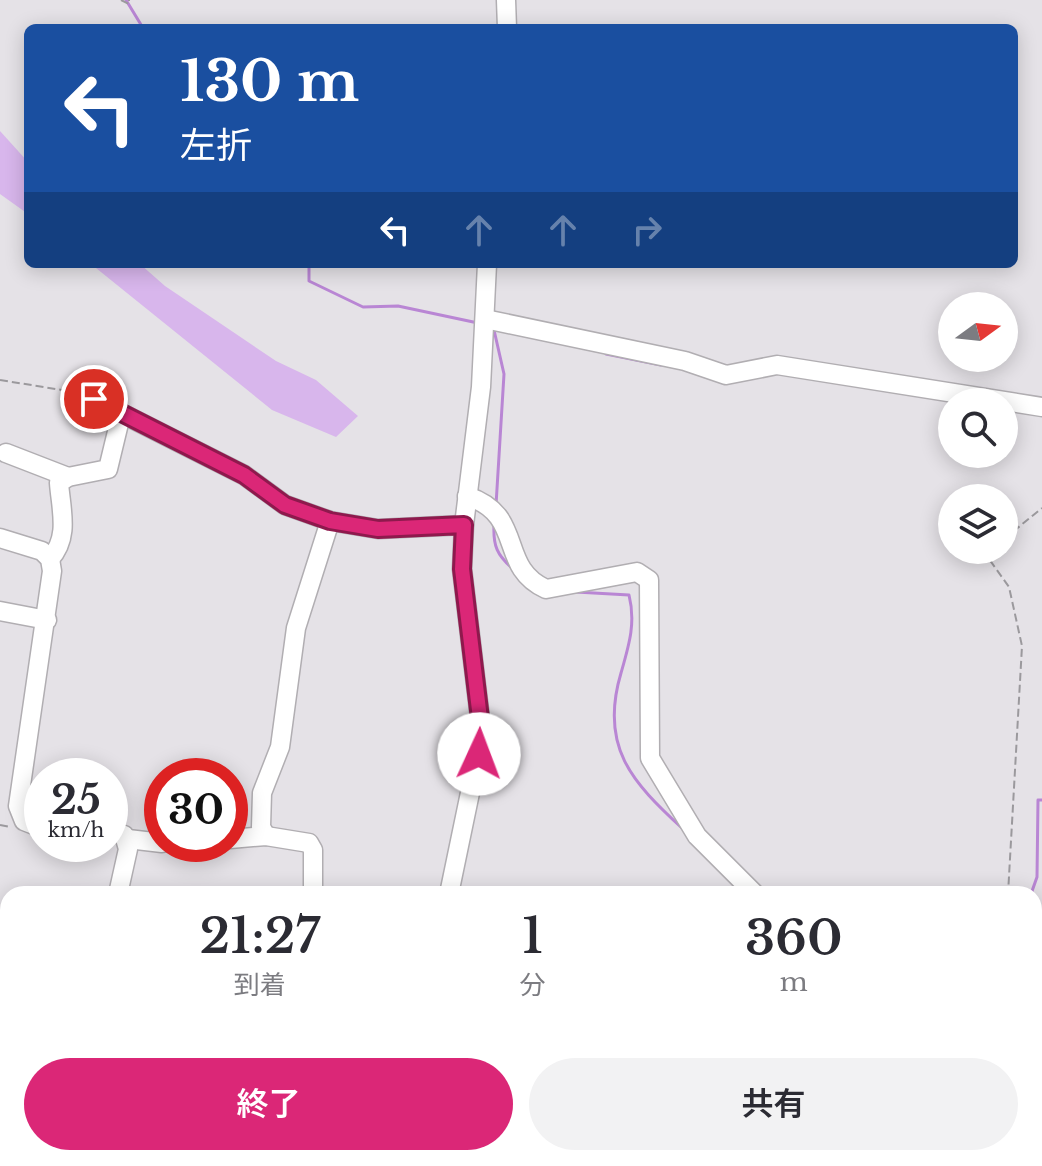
<!DOCTYPE html>
<html lang="ja">
<head>
<meta charset="utf-8">
<style>
	:root { --surface:#fff; --page:#f2f2f3; --text:#2b2b33; --muted:#7c7c81; --accent:#db2777 }
	body { margin:0; font-family:"Libre Baskerville","Noto Sans JP",serif; background:var(--page); color:var(--text); height:100vh; display:flex; flex-direction:column; font-size:30px; white-space:nowrap }
	* { box-sizing:border-box; margin:0 }
	p { font-size:26px; color:var(--muted) }
	.icon { flex:none; width:44px; height:44px; fill:none; stroke:currentColor; stroke-width:2; stroke-linecap:round; stroke-linejoin:round }
	.map { position:relative; flex:1; overflow:hidden }
	.details { position:absolute; left:0px; top:886px; width:1042px; height:280px; display:flex; flex-direction:column; background:var(--surface); border-radius:24px 24px 0 0; box-shadow:0 4px 20px #0003 }
	.details>* { flex:none }
	.hud { position:absolute; left:24px; top:24px; width:994px; height:244px; border-radius:12px; box-shadow:0 4px 20px #0003; background:#1a4fa0; color:#fff; overflow:hidden }
	.needle { width:52px; rotate:75deg }
	.tools { position:absolute; left:938px; top:292px; display:grid; gap:16px }
	.tools a { display:grid; place-items:center; width:80px; height:80px; border-radius:50%; background:var(--surface); box-shadow:0 4px 20px #0003; font-size:40px }
	.speed { position:absolute; left:24px; top:758px; display:flex; gap:16px; font-size:40px; font-weight:700; text-align:center }
	.speed>* { display:grid; place-content:center; width:104px; height:104px; border-radius:50%; background:var(--surface); box-shadow:0 4px 20px #0003; line-height:1 }
	.speed small { font-size:20px; font-weight:400 }
	.speed .limit { border:12px solid #d22; background:#fff; color:#111 }
	.pin { position:absolute; display:grid; place-items:center; width:68px; height:68px; color:#fff; margin:-34px; border:4px solid #fff; border-radius:50%; box-shadow:0 2px 8px #0007 }
	.me { position:absolute; width:88px; margin:-44px; rotate:2deg; stroke-linejoin:round; filter:drop-shadow(0 0 6px #0008) }
	.turn { display:flex; align-items:center; gap:28px; height:168px; padding:0 24px; font-size:36px }
	.turn .icon { width:104px; height:104px; stroke-width:2.5 }
	.turn b { display:block; font-size:56px; line-height:68px }
	.lanes { display:flex; align-items:center; height:76px; padding:0 24px; background:#0003; justify-content:center; gap:40px; direction:ltr }
	.lanes .off { opacity:.35 }
	.eta { display:flex; justify-content:space-evenly; align-items:center; height:136px; text-align:center }
	.eta b { font-size:48px; font-weight:600; line-height:56px }
	.primary-button { display:flex; gap:16px; margin-top:auto; padding:16px 24px }
	.primary-button a { flex:1; height:92px; border-radius:48px; background:var(--accent); color:#fff; font-size:32px; font-weight:600; line-height:92px; text-align:center }
	.primary-button a+a { background:var(--page); color:var(--text) }
	.map>svg:first-child { display:block }
	.green { fill:#d8b6ec }
	.lines { fill:none; stroke-linecap:round; stroke-linejoin:round }
	.stream { stroke:#b986d4; stroke-width:3 }
	.minor-casing { stroke:#b1aeb2; stroke-width:21 }
	.path { stroke:#9b999d; stroke-width:2; stroke-dasharray:8 4; stroke-linecap:butt }
	.minor { stroke:#fff; stroke-width:18 }
	.route-casing { stroke:#8e194d; stroke-width:20 }
	.route { stroke:#db2777; stroke-width:14 }
</style>
</head>
<body>
<div class="map">
<svg width="1042" height="1166" viewBox="0 0 1042 1166">
	<rect width="100%" height="100%" fill="#e5e2e7"/>
	<!-- green -->
	<g class="green">
		<polygon points="0,131 28,162 28,214 0,194"/>
		<polygon points="91,264 140,264 165,286 276,361 316,380 358,416 336,437 272,410"/>
	</g>
	<g class="lines">
		<!-- stream -->
		<g class="stream">
			<polyline points="126,0 143,28"/>
			<polyline points="309,264 309,281 363,307 398,306 478,323"/>
			<polyline points="494,330 504,374 496,505"/>
			<polyline points="606,354 661,365"/>
			<path d="M 494,525 C 493,546 497,555 513,569"/>
			<path d="M 576,592 L 629,595 C 636,623 629,645 621,673 C 599,747 632,782 683,829"/>
			<polyline points="1031,894 1037,877 1038,800 1042,800"/>
		</g>
		<defs>
			<g id="minor">
				<polyline points="506,0 507,28"/>
				<polyline points="485,319 685,361 726,375 777,365 1042,407"/>
				<polyline points="75,393 107,406 244,475 285,505 330,521 378,529 464,525"/>
				<polyline points="6,453 68,477"/>
				<path d="M 467,496 C 526,515 497,567 546,589 L 637,572 L 649,580 L 650,758 L 697,836 L 755,894"/>
				<polyline points="0,538 42,551 50,559 52,571 18,806 24,821 42,828"/>
				<path d="M 50,559 C 70,537 61,510 59,483 L 68,477 L 108,469 L 121,415"/>
				<polyline points="0,611 47,620"/>
				<polyline points="110,831 124,835 128,849 118,894"/>
				<polyline points="266,836 261,827 262,793 280,747 296,628 330,521"/>
				<polyline points="128,839 162,843"/>
				<polyline points="230,839 266,836 309,843 313,850 313,894"/>
				<polyline points="187,844 189,844"/>
				<polyline points="449,894 482,735 462,569 464,525 481,387 487,264"/>
				<polyline points="1037,1027 1042,1027"/>
				<polyline points="1034,1095 1037,1093"/>
				<polyline points="261,1158 337,1166"/>
				<polyline points="7,1166 29,1158"/>
				<polyline points="92,1166 93,1158"/>
				<polyline points="384,1166 386,1158"/>
				<polyline points="963,1166 964,1158"/>
			</g>
		</defs>
		<!-- minor casing -->
		<use href="#minor" class="minor-casing"/>
		<!-- path -->
		<g class="path">
			<polyline points="121,0 129,4 129,0"/>
			<polyline points="0,380 62,390"/>
			<polyline points="1004,539 1042,508"/>
			<polyline points="994,550 989,559 1009,587 1022,646 1008,894"/>
			<polyline points="0,825 10,827"/>
		</g>
		<!-- minor -->
		<use href="#minor" class="minor"/>
	</g>
	<g class="lines">
		<defs>
			<polyline id="route" points="94,399 244,475 285,505 330,521 378,529 464,525 462,569 482,735 479,754"/>
		</defs>
		<!-- route casing -->
		<use href="#route" class="route-casing"/>
		<!-- route -->
		<use href="#route" class="route"/>
	</g>
</svg>
<div class="tools">
<a><svg class="needle" viewBox="-14 -14 28 28"><path d="M0-13l5 13h-10z" fill="#e53935"/><path d="M0 13l5-13h-10z" fill="#7c7c81"/></svg></a>
<a><svg class="icon" aria-label="search" viewBox="0 0 24 24"><circle cx="10" cy="10" r="6"/><path d="M15 15l6 6"/></svg></a>
<a><svg class="icon" aria-label="layers" viewBox="0 0 24 24"><path d="M12 4l9 5-9 5-9-5zM3 14l9 5 9-5"/></svg></a>
</div>
<div class="speed"><div>25<small>km/h</small></div><div class="limit">30</div></div>
<div class="pin" style="left:94px;top:399px;background:#d93025"><svg class="icon" aria-label="arrive" viewBox="0 0 24 24"><path d="M6 21V4h12l-3 4 3 4H6"/></svg></div>
<svg class="me" style="left:479px;top:754px" viewBox="-20 -20 40 40"><circle r="19" fill="#fff"/><path d="M0-13L10 11 0 6-10 11z" fill="#db2777"/></svg>
<div class="hud">
<div class="turn"><svg class="icon" aria-label="left" viewBox="0 0 24 24"><path d="M17 20v-9H6M10 6l-5 5 5 5"/></svg><div><b>130 m</b>左折</div></div>
<div class="lanes"><svg class="icon" aria-label="left" viewBox="0 0 24 24"><path d="M17 20v-9H6M10 6l-5 5 5 5"/></svg><svg class="icon off" aria-label="ahead" viewBox="0 0 24 24"><path d="M12 20V5M6 11l6-6 6 6"/></svg><svg class="icon off" aria-label="ahead" viewBox="0 0 24 24"><path d="M12 20V5M6 11l6-6 6 6"/></svg><svg class="icon off" aria-label="right" viewBox="0 0 24 24"><path d="M7 20v-9h11M14 6l5 5-5 5"/></svg></div>
</div>
<section class="details">
<div class="eta">
<div><b>21:27</b><p>到着</p></div>
<div><b>1</b><p>分</p></div>
<div><b>360</b><p>m</p></div>
</div>
<div class="primary-button"><a>終了</a><a>共有</a></div>
</section>
</div>
</body>
</html>
